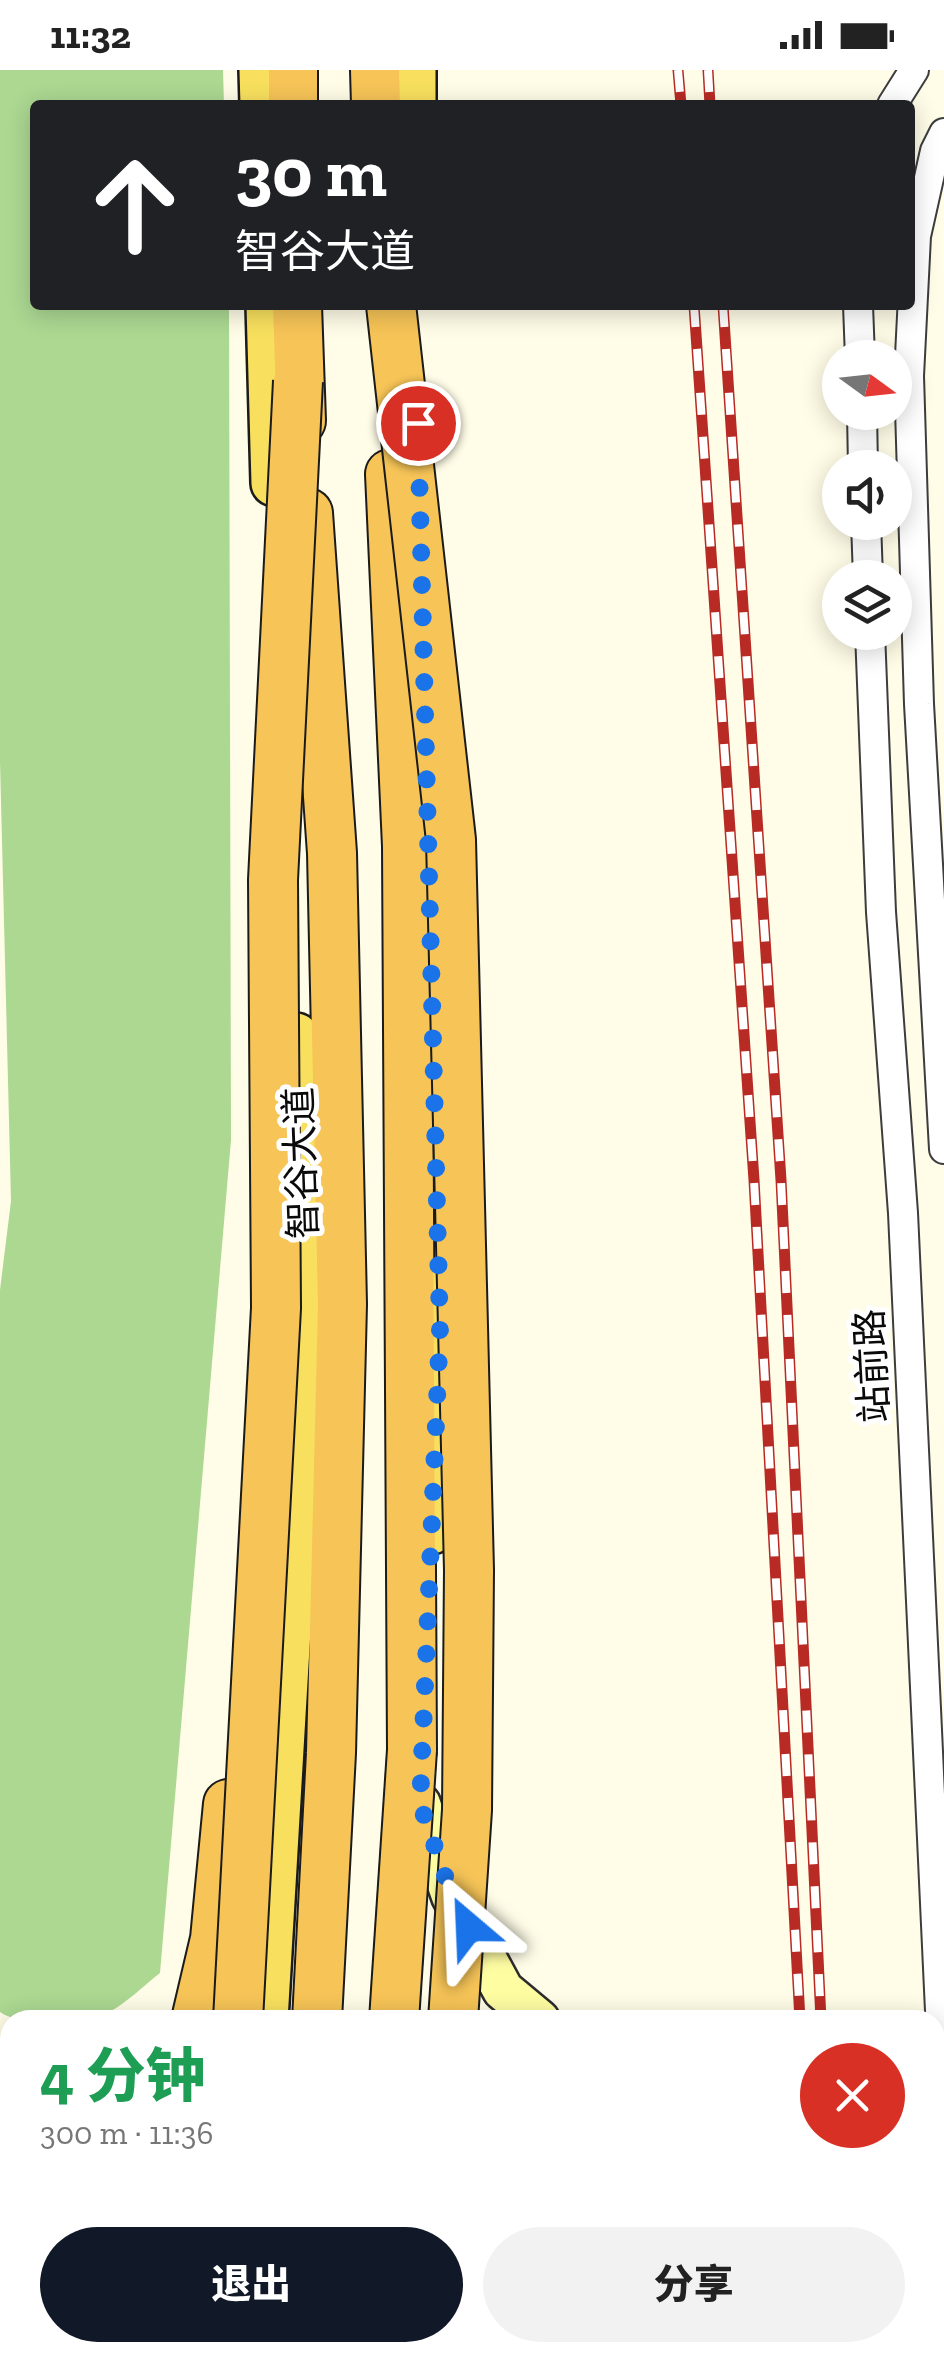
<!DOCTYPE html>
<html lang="zh">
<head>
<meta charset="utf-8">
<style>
	:root { --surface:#fff; --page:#f2f2f2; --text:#222; --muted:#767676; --accent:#111827 }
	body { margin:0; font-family:"Zilla Slab","Noto Sans SC",serif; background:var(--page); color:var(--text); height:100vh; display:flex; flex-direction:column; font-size:38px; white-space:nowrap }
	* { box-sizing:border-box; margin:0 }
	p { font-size:32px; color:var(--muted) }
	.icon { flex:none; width:55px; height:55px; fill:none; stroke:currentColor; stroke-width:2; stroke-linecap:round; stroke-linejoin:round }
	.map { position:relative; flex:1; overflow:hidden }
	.side { position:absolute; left:0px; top:1940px; width:945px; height:352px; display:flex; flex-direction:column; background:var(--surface); border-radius:30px 30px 0 0; box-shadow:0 5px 25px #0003 }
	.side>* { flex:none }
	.top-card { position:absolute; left:30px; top:30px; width:885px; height:210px; border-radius:10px; box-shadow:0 5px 25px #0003; background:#202124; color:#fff; overflow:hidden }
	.needle { width:65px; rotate:105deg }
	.controls { position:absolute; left:822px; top:270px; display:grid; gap:20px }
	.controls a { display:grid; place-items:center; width:90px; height:90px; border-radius:50%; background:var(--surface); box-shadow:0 5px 25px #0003; font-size:50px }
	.pin { position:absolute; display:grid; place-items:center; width:85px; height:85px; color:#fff; margin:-42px; border:5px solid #fff; border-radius:50%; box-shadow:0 2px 10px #0007 }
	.me { position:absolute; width:110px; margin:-55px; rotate:334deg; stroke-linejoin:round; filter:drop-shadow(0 0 8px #0008) }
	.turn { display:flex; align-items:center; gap:35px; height:210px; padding:0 40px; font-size:45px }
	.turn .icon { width:130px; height:130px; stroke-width:2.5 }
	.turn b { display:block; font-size:70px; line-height:85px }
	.round { display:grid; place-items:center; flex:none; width:105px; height:105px; border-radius:52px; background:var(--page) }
	.summary { display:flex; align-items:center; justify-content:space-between; height:170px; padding:0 40px }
	h1 { font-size:60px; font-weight:800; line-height:75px; color:#1e9e55 }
	.button { display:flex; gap:20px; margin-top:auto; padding:20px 40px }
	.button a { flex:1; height:115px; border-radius:60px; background:var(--accent); color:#fff; font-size:40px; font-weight:800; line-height:115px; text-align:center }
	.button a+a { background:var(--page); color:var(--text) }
	.status { display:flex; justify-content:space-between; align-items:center; height:70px; padding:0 50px; background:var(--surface); direction:ltr }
	.status svg { height:28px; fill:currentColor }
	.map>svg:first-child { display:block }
	.forest { fill:#acd892 }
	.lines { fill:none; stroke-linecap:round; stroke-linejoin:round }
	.minor-casing { stroke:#3d3d3d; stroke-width:32 }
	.tertiary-casing { stroke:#3d3d3d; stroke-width:40 }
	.secondary-casing { stroke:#2c2c2c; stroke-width:45 }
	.primary-casing { stroke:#1b1b1b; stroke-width:50 }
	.trunk-casing { stroke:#1b1b1b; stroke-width:52 }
	.minor { stroke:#fff; stroke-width:28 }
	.tertiary { stroke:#fff; stroke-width:35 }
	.secondary { stroke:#fffda2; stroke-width:40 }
	.primary { stroke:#f8e05e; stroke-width:45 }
	.trunk { stroke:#f6c457; stroke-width:48 }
	.rail-casing { stroke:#b82a24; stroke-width:11 }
	.rail { stroke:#fff; stroke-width:8; stroke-dasharray:22; stroke-linecap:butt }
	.trunk-bridge-casing { stroke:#1b1b1b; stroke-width:52; stroke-linecap:butt }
	.trunk-bridge { stroke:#f6c457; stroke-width:48 }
	.route { stroke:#1a73e8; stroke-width:18; stroke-dasharray:0 32.4 }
	.labels { text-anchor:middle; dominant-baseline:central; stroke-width:10; stroke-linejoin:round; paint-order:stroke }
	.street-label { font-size:38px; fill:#0a0a0a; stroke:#fff }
</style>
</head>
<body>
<div class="status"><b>11:32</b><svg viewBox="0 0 49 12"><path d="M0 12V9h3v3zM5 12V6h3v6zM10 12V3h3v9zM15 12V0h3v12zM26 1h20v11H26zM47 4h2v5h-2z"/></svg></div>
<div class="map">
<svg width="944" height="2292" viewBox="0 0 944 2292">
	<rect width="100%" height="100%" fill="#fffce7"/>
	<!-- forest -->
	<path class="forest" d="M 0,0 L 223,0 L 224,35 L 35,35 L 35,235 L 229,235 L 231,1070 L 160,1903 C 144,1915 127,1933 109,1942 C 87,1952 18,1956 0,1942 L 0,1220 L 11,1131 L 0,691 Z"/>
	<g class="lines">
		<defs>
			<g id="minor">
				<polyline points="892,35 914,0"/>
				<polyline points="944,63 935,81 916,166 909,306 919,634 944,1079"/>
				<polyline points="858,235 860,288"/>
				<polyline points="862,342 863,398"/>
				<polyline points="866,452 868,508"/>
				<polyline points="870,562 881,842 903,1143 944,2027"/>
			</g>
			<g id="tertiary">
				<polyline points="0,2000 10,2002"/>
				<polyline points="0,2072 10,2074"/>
			</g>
			<g id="secondary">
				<polyline points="420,1734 452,1826 503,1920 539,1950"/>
				<polyline points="935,2106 944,2107"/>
				<polyline points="935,2207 944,2209"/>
				<polyline points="491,2292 499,2282"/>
			</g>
			<g id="primary">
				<polyline points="262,0 263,35"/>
				<polyline points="413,35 413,0"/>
				<polyline points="269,235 274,413"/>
				<polyline points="432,1461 439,1215"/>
				<polyline points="265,1950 307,1238 296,966"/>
				<polyline points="239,2292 240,2282"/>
			</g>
			<g id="trunk">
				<polyline points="293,0 293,35"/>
				<polyline points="375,0 376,35"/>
				<polyline points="297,235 301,351"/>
				<polyline points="390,404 407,776 412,1680"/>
				<polyline points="308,443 332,783 342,1234 331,1683 317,1950"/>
				<polyline points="196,1950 215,1869 228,1734"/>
				<polyline points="115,2292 117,2282"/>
				<polyline points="182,2292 184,2282"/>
				<polyline points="266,2292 268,2282"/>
				<polyline points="342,2292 344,2282"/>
				<polyline points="399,2292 401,2282"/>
			</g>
		</defs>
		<!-- minor casing -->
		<use href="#minor" class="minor-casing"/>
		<!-- tertiary casing -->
		<use href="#tertiary" class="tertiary-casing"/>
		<!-- secondary casing -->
		<use href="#secondary" class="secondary-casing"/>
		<!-- primary casing -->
		<use href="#primary" class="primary-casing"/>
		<!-- trunk casing -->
		<use href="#trunk" class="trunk-casing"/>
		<!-- minor -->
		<use href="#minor" class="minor"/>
		<!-- tertiary -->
		<use href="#tertiary" class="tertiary"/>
		<!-- secondary -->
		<use href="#secondary" class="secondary"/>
		<!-- primary -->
		<use href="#primary" class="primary"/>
		<!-- trunk -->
		<use href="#trunk" class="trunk"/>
		<defs>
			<g id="rail">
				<polyline points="678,0 681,35"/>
				<polyline points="708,0 710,35"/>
				<polyline points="694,235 754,1110 800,1950"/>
				<polyline points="723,235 781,1110 821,1950"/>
				<polyline points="815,2282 815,2292"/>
				<polyline points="837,2282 837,2292"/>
			</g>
		</defs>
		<!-- rail casing -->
		<use href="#rail" class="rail-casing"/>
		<!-- rail -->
		<use href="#rail" class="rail"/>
		<defs>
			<g id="trunk-bridge">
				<polyline points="391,235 451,770 469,1500 467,1740 453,1950"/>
				<polyline points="238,1950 276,1238 273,810 298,311"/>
				<polyline points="394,1950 412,1680"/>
			</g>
		</defs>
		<!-- trunk-bridge casing -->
		<use href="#trunk-bridge" class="trunk-bridge-casing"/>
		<!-- trunk-bridge -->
		<use href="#trunk-bridge" class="trunk-bridge"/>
	</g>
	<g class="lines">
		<!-- route -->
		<polyline class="route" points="418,353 440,1259 420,1734 452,1826 469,1857"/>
	</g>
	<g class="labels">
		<!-- street labels -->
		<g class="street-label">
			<text transform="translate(301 1093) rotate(-92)">智谷大道</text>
			<text transform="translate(872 1296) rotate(-93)">站前路</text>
		</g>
	</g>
</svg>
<div class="controls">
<a><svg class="needle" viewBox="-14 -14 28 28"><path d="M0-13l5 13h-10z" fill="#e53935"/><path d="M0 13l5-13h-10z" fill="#767676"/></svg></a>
<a><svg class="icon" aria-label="sound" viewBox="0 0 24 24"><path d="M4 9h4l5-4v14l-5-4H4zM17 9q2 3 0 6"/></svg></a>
<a><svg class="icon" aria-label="layers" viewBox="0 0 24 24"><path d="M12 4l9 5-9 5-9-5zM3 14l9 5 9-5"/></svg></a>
</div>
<div class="pin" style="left:418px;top:353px;background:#d93025"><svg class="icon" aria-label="arrive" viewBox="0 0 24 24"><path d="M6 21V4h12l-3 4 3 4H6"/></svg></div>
<svg class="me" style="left:469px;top:1857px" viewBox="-20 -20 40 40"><path d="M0-17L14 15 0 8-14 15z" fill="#1a73e8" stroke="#fff" stroke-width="4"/></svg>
<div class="top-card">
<div class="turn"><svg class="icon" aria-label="ahead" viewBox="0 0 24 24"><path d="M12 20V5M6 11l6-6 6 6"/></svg><div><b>30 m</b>智谷大道</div></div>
</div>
<section class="side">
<div class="summary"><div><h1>4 分钟</h1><p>300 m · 11:36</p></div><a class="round" style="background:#d93025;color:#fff"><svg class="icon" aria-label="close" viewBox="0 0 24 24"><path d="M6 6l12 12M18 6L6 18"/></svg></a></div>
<div class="button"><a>退出</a><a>分享</a></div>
</section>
</div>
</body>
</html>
